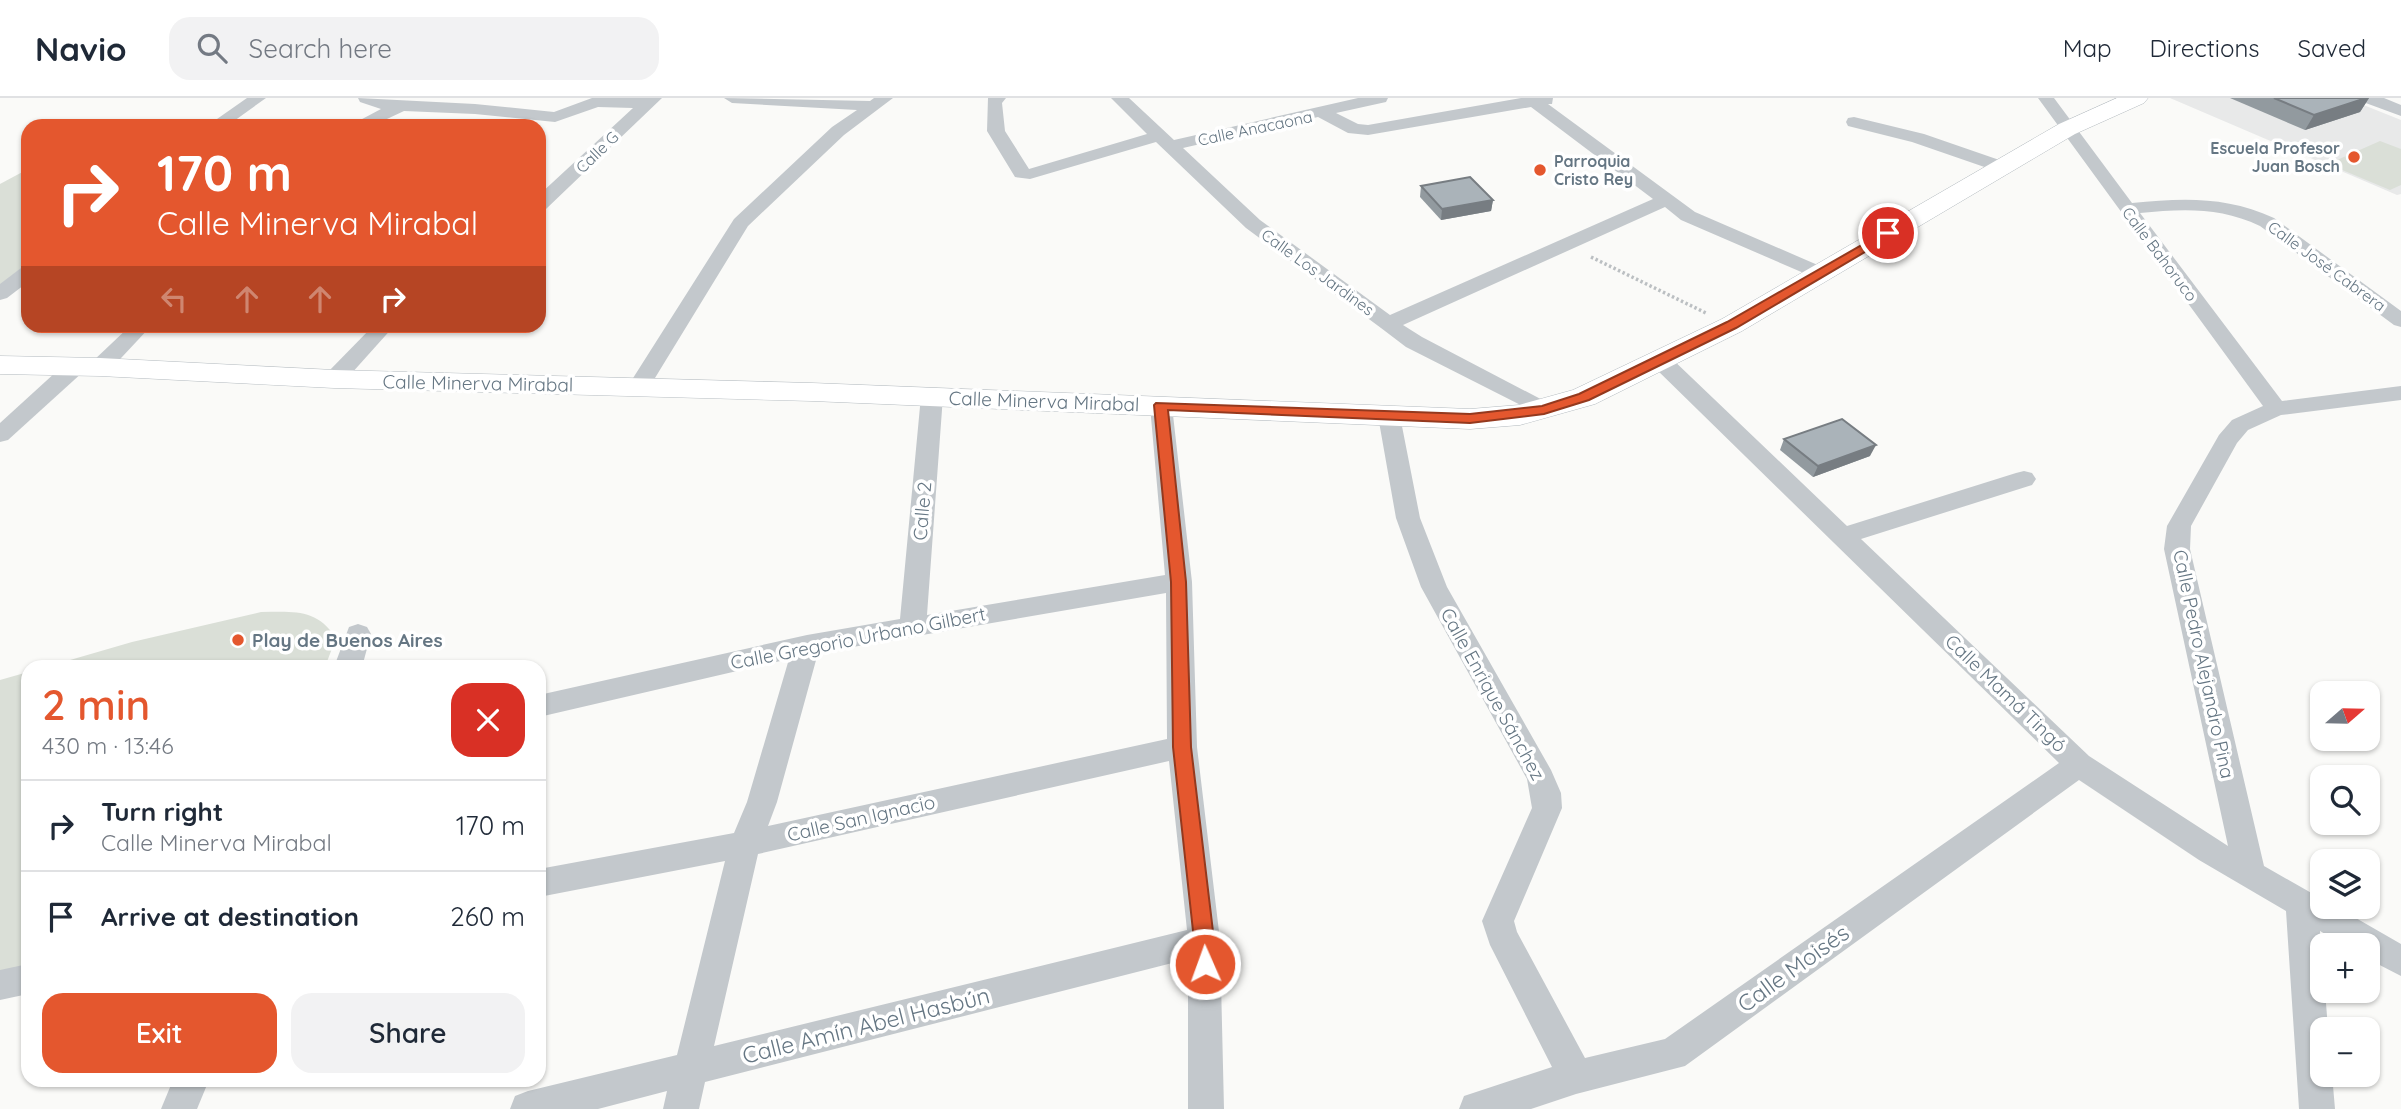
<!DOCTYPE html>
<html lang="en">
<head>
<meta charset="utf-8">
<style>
	:root { --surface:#fff; --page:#f2f2f3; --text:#1f2937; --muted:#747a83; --line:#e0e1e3; --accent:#e4572e }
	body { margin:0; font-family:Quicksand,sans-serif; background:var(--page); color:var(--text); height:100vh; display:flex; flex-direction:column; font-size:26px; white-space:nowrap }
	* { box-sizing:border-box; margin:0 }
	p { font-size:23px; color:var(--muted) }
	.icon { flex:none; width:38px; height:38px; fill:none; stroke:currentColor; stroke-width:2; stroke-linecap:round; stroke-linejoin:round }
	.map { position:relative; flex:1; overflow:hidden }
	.drawer { position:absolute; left:21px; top:562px; width:525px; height:427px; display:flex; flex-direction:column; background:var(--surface); border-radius:21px; box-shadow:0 2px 5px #0004 }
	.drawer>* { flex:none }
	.guide { position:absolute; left:21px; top:21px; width:525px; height:214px; border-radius:21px; box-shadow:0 2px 5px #0004; background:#e4572e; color:#fff; overflow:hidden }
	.needle { width:46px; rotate:70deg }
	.fabs { position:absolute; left:2310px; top:583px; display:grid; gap:14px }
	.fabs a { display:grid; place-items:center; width:70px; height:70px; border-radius:14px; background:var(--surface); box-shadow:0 2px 5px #0004; font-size:35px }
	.pin { position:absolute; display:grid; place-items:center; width:60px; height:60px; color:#fff; margin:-30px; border:4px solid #fff; border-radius:50%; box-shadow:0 2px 7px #0007 }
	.me { position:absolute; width:77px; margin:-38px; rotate:358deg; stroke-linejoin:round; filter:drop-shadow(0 0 5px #0008) }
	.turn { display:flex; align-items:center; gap:24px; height:147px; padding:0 21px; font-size:32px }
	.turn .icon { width:91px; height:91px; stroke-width:2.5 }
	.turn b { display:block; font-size:49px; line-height:60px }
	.lanes { display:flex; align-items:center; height:66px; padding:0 21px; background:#0003; justify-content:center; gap:35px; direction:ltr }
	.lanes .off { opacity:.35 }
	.round { display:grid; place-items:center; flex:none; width:74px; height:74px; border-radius:21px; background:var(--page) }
	.headline { display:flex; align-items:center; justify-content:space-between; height:119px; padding:0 21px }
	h1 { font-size:42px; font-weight:600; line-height:52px; color:var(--accent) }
	.button { display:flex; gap:14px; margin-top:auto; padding:14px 21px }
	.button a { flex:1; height:80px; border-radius:21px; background:var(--accent); color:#fff; font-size:28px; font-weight:600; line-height:80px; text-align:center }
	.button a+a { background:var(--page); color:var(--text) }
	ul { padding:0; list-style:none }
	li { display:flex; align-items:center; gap:21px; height:91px; padding:0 21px; border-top:2px solid var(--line) }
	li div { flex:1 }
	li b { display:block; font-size:26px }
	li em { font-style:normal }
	header { display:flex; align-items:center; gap:42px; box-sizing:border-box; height:98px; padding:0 35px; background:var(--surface); border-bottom:2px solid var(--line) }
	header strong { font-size:33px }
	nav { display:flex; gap:38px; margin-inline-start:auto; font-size:24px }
	.search { width:490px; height:63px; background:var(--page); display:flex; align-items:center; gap:18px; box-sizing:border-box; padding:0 24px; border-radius:21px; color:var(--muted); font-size:26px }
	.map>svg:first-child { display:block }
	.built { fill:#e8e9e9 }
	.green { fill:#dadfd7 }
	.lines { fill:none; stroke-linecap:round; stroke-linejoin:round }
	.secondary-casing { stroke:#b3babf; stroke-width:1 }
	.path { stroke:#bbbfc2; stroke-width:3.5; stroke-dasharray:2.5 2.5; stroke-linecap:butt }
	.street { fill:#c3c8cc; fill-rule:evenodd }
	.secondary { fill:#fff; fill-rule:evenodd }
	.wall { fill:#929a9f }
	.shaded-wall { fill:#777d82 }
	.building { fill:#aab3b9; stroke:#777d82; stroke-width:2 }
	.route { fill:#e4572e; stroke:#94391e; stroke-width:2 }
	.poi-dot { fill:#e4572e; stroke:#fff; stroke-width:2.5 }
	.labels { text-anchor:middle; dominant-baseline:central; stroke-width:7; stroke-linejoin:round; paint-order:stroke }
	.far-street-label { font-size:16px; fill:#657683; stroke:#fff }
	.far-poi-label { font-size:16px; font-weight:bold; fill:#657683; stroke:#fff; text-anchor:end }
	.street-label { font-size:19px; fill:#657683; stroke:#fff }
	.poi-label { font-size:19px; font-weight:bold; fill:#657683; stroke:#fff; text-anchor:start }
	.near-street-label { font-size:23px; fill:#657683; stroke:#fff }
</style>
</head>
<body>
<header>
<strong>Navio</strong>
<div class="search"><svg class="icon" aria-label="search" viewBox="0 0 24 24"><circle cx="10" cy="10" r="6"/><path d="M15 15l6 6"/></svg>Search here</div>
<nav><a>Map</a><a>Directions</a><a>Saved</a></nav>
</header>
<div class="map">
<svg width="2401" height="1011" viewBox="0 0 2401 1011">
	<rect width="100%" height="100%" fill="#fafaf8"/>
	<!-- built -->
	<polygon class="built" points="2170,0 2346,0 2401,22 2401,96 2397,97"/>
	<!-- green -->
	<g class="green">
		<polygon points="2380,43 2401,51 2401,87 2390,92 2328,66"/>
		<polygon points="28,71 28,165 0,187 0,86"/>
		<path d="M 261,514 C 294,514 316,510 336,540 L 325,569 L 46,569 L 132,544 Z"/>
		<polygon points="28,574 28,888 0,894 0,582"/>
	</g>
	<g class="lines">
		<defs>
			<polygon id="secondary" points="2117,0 2148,0 2144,5 2075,36 1742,233 1595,306 1520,327 1470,331 812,303 334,290 100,278 0,276 0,258 100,260 334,272 812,285 1470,311 1519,307 1573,292 1722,221 2059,26"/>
		</defs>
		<!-- secondary casing -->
		<use href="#secondary" class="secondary-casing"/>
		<!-- path -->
		<polyline class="path" points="1591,159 1706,215"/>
		<!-- street -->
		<g class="street">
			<polygon points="247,0 266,0 227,28 207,28"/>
			<polygon points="358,0 475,6 554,14 592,0 662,0 546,111 539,113 539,97 633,10 598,9 555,24 475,16 404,13 372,28 349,28 381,11 360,4"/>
			<polygon points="724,0 870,3 874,0 893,0 844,37 748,128 647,293 631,293 628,288 734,121 832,29 857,12 732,5"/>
			<path d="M 988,0 L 1006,0 L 1002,5 L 1005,33 L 1029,71 L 1147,36 L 1111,0 L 1129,0 L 1174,42 L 1358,0 L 1388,0 L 1386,4 L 1336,15 L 1358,26 L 1368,27 L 1521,0 L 1553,0 L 1552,6 L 1548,6 L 1695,114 L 1827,171 L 1830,175 L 1827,179 L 1813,179 L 1681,122 L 1665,109 L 1403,227 L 1422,239 L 1552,307 L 1555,312 L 1552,317 L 1544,319 L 1406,249 L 1381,230 L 1246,130 L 1156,44 L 1030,81 L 1015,79 L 987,33 ZM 1531,9 L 1653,101 L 1390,217 L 1260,122 L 1183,50 L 1318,19 L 1348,35 L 1368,37 Z"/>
			<path d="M 2038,0 L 2054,0 L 2132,105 C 2183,100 2226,98 2274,120 L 2401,213 L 2401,229 L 2394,227 L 2260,128 C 2220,109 2183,111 2140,115 L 2282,303 L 2401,288 L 2401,302 L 2281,317 L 2248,332 L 2237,345 L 2191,428 L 2190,451 L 2264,768 L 2322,801 L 2322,808 L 2335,808 L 2401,846 L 2401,878 L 2368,861 L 2368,847 L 2344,847 L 2320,833 L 2322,892 L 2325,892 L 2328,931 L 2322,931 L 2322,976 L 2332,976 L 2335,1011 L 2299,1011 L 2286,813 L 2199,762 L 2079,682 L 1685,968 L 1576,996 L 1531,1011 L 1459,1011 L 1464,998 L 1552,969 L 1490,847 L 1482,823 L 1532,710 L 1527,681 L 1421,489 L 1396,420 L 1378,318 L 1381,313 L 1397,313 L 1400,318 L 1420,420 L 1447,489 L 1551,672 L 1561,695 L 1562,710 L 1514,823 L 1517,834 L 1585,960 L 1665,941 L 2059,665 L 1653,268 L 1650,263 L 1653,258 L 1669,258 L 1847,428 L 2016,375 L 2024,373 L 2032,375 L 2036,381 L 2032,387 L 1861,441 L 2089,658 L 2228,748 L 2164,451 L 2167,428 L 2219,337 L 2232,322 L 2263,308 Z"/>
			<polygon points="2361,0 2384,0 2401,7 2401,18 2363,4"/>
			<polygon points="1854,19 1924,36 2008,65 2011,69 2002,74 1996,73 1912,44 1848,28 1846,24 1848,20"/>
			<polygon points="28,168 28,184 7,200 0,202 0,186 21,170"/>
			<polygon points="130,228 151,228 108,274 92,274 89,269 92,264"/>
			<polygon points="373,228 394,228 342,286 326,286 323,281 326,276"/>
			<polygon points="76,261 84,263 87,268 84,273 8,342 0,344 0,325 68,263"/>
			<path d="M 932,291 L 940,293 L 943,298 L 927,517 L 1165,477 L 1150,308 L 1153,303 L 1169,303 L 1172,308 L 1192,484 L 1197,649 L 1220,842 L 1224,1011 L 1188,1011 L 1188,861 L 705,984 L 699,1011 L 663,1011 L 667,993 L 598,1011 L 510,1011 L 515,998 L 528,993 L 677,957 L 725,763 L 539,799 L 539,771 L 734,735 L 747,704 L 789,561 L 539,619 L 539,597 L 807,537 L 900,521 L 921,298 L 924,293 ZM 1166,495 L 1167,641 L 768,728 L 777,704 L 818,555 ZM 1169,663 L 1187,832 L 714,948 L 758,756 Z"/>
			<polygon points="358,526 367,529 371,536 362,569 334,569 349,529"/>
			<polygon points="28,866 28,896 0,902 0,872"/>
			<polygon points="173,982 209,982 197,1011 161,1011"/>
		</g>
		<!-- secondary -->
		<use href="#secondary" class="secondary"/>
	</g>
	<!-- wall -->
	<g class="wall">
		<polygon points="2230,0 2369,0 2360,14 2305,32"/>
		<polygon points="1421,88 1493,102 1491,113 1441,122 1420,99"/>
		<polygon points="1784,341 1870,358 1813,379 1780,352"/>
	</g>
	<!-- shaded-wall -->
	<g class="shaded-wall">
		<polygon points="2366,0 2369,0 2360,14 2305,32 2314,17"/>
		<polygon points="1493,102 1491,113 1441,122 1442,111"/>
		<polygon points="1876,347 1870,358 1813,379 1818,368"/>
	</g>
	<!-- building -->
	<g class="building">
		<polygon points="2274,0 2366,0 2314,17"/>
		<polygon points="1470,79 1493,102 1442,111 1421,88"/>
		<polygon points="1842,321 1876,347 1818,368 1784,341"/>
	</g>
	<!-- route -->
	<polygon class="route" points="1888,132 1894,135 1892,138 1736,230 1589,302 1544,316 1470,325 1168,312 1186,484 1191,649 1214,842 1215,866 1212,872 1205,875 1197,872 1194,866 1194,842 1173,649 1171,484 1154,307 1156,305 1470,316 1542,308 1579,296 1727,224"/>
	<!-- markers -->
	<g class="poi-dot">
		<circle cx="2354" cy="59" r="7"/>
		<circle cx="1540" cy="72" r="7"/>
		<circle cx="238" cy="542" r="7"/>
	</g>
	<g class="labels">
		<!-- far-street labels -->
		<g class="far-street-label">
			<text transform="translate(1255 30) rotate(-12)">Calle Anacaona</text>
			<text transform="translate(597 54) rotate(-44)">Calle G</text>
			<text transform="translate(2160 156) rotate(53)">Calle Bahoruco</text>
			<text transform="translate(2327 168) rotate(36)">Calle José Cabrera</text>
			<text transform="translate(1318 174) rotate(36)">Calle Los Jardines</text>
		</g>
		<!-- far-poi labels -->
		<g class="far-poi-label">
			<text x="2340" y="50">Escuela Profesor<tspan x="2340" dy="18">Juan Bosch</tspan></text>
			<text x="1554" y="63" text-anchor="start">Parroquia<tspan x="1554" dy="18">Cristo Rey</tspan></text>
		</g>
		<!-- street labels -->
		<g class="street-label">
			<text transform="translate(478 285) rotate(1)">Calle Minerva Mirabal</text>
			<text transform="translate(1044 303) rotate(2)">Calle Minerva Mirabal</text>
			<text transform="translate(922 413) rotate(-85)">Calle 2</text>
			<text transform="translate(858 540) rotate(-11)">Calle Gregorio Urbano Gilbert</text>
			<text transform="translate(2204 566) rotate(78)">Calle Pedro Alejandro Pina</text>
			<text transform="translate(2006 595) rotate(44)">Calle Mamá Tingó</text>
			<text transform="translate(1493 596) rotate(61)">Calle Enrique Sánchez</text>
			<text transform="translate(861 720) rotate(-13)">Calle San Ignacio</text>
		</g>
		<!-- poi labels -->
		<g class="poi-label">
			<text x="252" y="542">Play de Buenos Aires</text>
		</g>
		<!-- near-street labels -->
		<g class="near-street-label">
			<text transform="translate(1793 870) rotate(-36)">Calle Moisés</text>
			<text transform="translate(866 927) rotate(-14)">Calle Amín Abel Hasbún</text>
		</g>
	</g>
</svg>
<div class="fabs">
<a><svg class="needle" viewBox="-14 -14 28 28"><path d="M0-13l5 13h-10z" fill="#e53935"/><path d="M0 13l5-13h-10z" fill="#747a83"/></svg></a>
<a><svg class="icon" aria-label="search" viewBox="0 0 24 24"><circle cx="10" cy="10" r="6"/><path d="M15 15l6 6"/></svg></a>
<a><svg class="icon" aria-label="layers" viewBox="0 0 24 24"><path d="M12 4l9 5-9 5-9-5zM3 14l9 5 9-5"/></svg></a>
<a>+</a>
<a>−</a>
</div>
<div class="pin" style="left:1888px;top:135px;background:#d93025"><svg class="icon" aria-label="arrive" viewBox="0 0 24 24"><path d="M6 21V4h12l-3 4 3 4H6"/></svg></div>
<svg class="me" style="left:1205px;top:866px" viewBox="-20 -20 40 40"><circle r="17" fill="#e4572e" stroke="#fff" stroke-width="3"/><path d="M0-11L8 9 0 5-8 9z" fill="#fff"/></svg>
<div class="guide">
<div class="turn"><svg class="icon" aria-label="right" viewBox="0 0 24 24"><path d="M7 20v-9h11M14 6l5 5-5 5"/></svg><div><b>170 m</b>Calle Minerva Mirabal</div></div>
<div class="lanes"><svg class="icon off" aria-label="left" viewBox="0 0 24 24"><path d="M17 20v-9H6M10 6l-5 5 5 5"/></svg><svg class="icon off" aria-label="ahead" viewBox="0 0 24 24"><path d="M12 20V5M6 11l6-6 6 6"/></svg><svg class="icon off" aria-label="ahead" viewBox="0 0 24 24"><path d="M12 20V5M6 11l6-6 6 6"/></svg><svg class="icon" aria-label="right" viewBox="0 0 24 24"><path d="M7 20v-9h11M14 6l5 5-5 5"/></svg></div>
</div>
<section class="drawer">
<div class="headline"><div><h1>2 min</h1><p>430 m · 13:46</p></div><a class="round" style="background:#d93025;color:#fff"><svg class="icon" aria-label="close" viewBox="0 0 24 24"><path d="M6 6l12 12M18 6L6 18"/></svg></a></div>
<ul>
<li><svg class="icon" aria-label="right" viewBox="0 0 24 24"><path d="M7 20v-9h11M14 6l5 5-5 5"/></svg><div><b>Turn right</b><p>Calle Minerva Mirabal</p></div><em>170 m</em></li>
<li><svg class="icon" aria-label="arrive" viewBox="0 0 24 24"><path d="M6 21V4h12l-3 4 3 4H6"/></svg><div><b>Arrive at destination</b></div><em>260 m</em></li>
</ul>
<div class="button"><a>Exit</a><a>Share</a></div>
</section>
</div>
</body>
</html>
